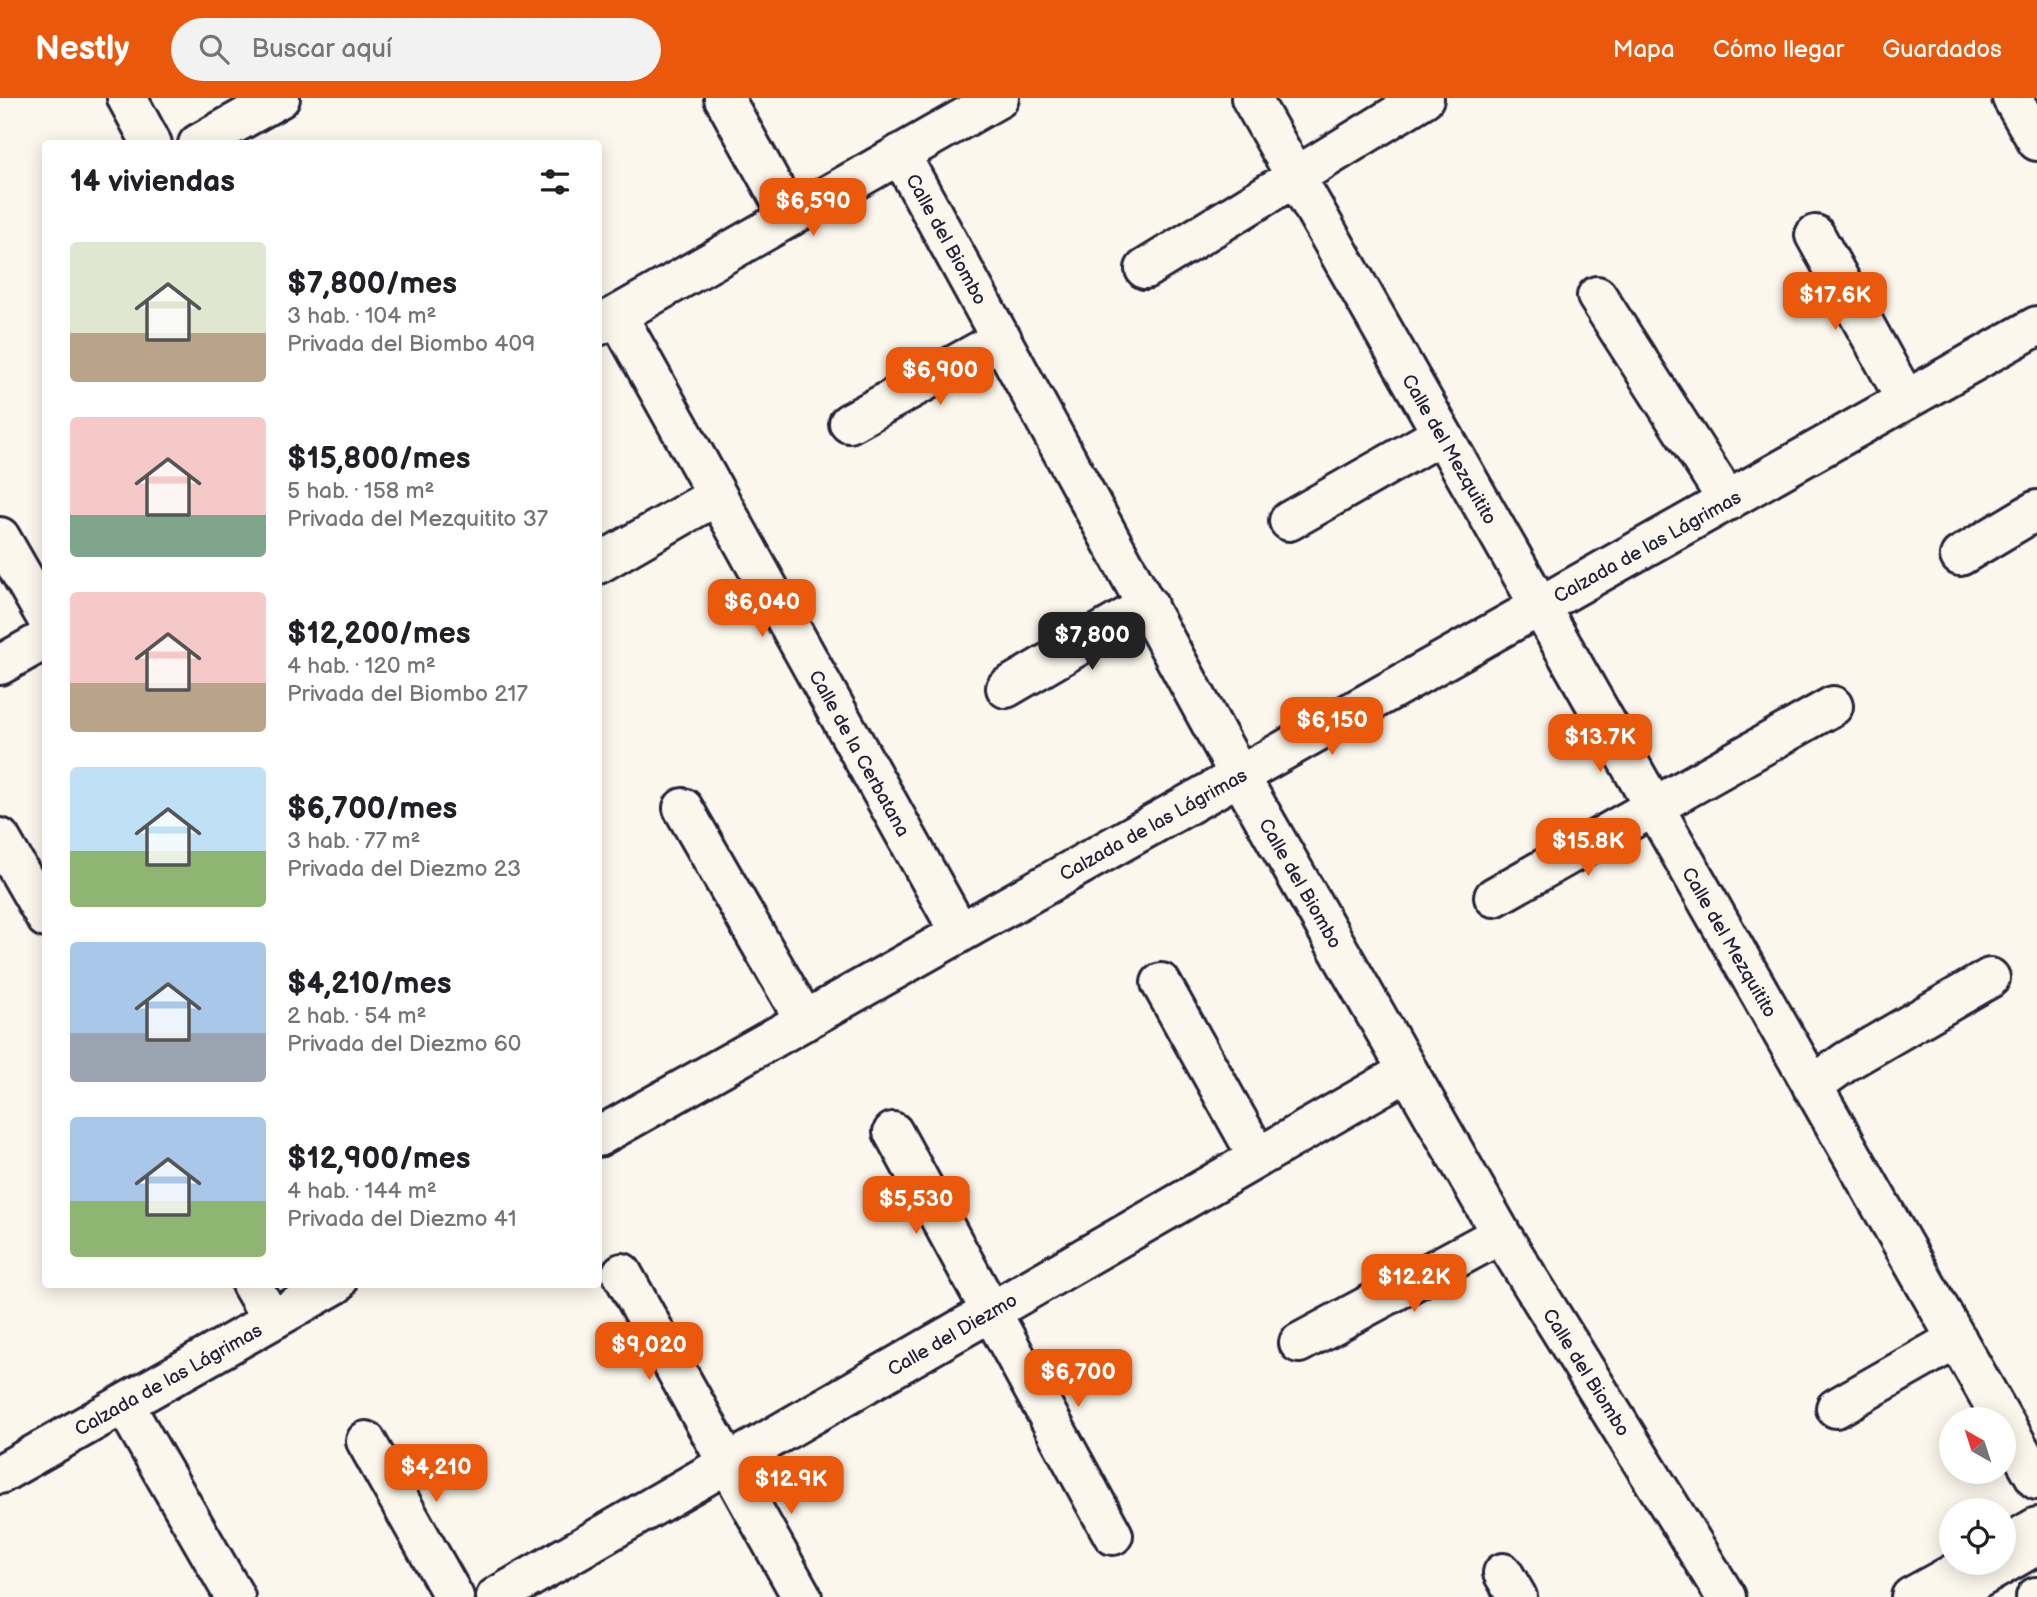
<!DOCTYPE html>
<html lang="es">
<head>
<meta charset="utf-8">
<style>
	:root { --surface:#fff; --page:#f2f2f2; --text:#202124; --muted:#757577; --accent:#ea580c }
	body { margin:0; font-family:"Balsamiq Sans",sans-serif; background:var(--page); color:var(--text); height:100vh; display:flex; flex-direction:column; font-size:26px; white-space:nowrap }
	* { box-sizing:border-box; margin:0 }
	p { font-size:23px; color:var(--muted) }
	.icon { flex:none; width:38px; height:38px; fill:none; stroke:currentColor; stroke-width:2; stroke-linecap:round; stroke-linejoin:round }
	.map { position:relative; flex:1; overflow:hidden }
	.details { position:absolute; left:42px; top:42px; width:560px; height:1148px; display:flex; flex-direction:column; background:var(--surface); border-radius:7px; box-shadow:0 4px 18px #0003 }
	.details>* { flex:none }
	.needle { width:46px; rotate:321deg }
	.buttons { position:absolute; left:1939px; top:1309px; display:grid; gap:14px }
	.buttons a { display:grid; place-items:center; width:77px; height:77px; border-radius:50%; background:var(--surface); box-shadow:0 4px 18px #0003; font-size:35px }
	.price { position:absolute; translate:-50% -60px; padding:0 16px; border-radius:14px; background:var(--accent); color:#fff; font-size:23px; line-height:46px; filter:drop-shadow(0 2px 4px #0008) }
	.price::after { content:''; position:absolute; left:50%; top:42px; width:21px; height:16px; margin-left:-10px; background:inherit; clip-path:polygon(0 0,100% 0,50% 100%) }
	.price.on { background:#222; color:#fff }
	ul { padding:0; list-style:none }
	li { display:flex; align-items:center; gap:21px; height:175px; padding:0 28px }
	li span { display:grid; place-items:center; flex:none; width:196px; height:140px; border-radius:7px; color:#555 }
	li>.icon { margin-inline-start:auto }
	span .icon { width:84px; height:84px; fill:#fffc; stroke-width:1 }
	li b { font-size:30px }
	h2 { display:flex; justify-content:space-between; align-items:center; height:84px; padding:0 28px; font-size:30px }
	header { display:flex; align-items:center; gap:42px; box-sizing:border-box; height:98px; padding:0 35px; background:var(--accent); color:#fff }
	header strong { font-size:33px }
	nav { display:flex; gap:38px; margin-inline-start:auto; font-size:24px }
	.search { width:490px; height:63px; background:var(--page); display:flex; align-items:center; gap:18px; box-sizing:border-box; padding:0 24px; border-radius:38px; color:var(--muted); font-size:26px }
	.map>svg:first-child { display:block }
</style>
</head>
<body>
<header>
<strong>Nestly</strong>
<div class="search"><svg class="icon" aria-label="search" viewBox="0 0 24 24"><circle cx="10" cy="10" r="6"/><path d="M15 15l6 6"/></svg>Buscar aquí</div>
<nav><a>Mapa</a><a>Cómo llegar</a><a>Guardados</a></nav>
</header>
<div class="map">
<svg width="2037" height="1499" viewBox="0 0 2037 1499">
	<rect width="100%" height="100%" fill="#fbf7ec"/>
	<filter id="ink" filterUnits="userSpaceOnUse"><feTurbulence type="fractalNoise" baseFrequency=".0143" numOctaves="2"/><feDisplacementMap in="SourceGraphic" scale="14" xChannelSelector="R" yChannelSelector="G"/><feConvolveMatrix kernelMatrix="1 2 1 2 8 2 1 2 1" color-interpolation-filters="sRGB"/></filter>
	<g filter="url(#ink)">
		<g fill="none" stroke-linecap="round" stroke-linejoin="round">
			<defs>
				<path id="minor" d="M127,0L152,46
					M724,0L790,119
					M1251,0L2002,1321
					M2012,0L2037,43
					M198,46L280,0
					M900,56L1239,677L1501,1136L1726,1499
					M1815,137L1906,302
					M1145,171L1424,0
					M1597,198L1728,403
					M617,217L960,835
					M598,228L999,0
					M849,325L1002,241
					M1289,423L1442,336
					M0,439L46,519
					M1960,458L2037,412
					M598,466L716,398
					M0,567L46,541
					M1006,590L1148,507
					M683,710L805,923
					M0,740L46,820
					M1494,799L1833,608
					M1161,885L1258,1059
					M1812,988L1847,963L1990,880
					M893,1034L1113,1437
					M598,1039L2037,228
					M622,1175L802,1499
					M251,1186L272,1222
					M1299,1245L1501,1136
					M124,1306L235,1499
					M1836,1310L1957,1241
					M2004,1324L2037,1382
					M366,1343L454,1499
					M0,1376L336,1186
					M1503,1475L1517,1499
					M496,1499L1408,973
					M1947,1499L2037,1447"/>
				<path id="major" d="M2004,1448L2037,1429
					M1911,1499L1973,1465
					M2036,1499H2037"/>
			</defs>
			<use href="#minor" stroke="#22223b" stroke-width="44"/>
			<use href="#major" stroke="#22223b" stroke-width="44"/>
			<use href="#minor" stroke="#fbf7ec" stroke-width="38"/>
			<use href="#major" stroke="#fbf7ec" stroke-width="38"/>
		</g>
	</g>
	<g text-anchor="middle" stroke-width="5" stroke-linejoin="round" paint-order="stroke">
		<g font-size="19" fill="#22223b" stroke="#fbf7ec">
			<text transform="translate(947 141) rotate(61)" y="7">Calle del Biombo</text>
			<text transform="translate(1450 351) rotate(60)" y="7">Calle del Mezquitito</text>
			<text transform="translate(1647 448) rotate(-29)" y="7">Calzada de las Lágrimas</text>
			<text transform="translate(860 655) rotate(61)" y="7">Calle de la Cerbatana</text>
			<text transform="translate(1153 726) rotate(-29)" y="7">Calzada de las Lágrimas</text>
			<text transform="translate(1301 785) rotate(60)" y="7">Calle del Biombo</text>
			<text transform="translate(1730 844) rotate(60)" y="7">Calle del Mezquitito</text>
			<text transform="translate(952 1236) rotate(-30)" y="7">Calle del Diezmo</text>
			<text transform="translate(1587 1274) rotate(58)" y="7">Calle del Biombo</text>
			<text transform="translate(168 1281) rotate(-29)" y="7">Calzada de las Lágrimas</text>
		</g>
	</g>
</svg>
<div class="buttons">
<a><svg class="needle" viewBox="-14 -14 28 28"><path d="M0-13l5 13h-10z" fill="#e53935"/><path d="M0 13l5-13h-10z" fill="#757577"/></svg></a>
<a><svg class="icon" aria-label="locate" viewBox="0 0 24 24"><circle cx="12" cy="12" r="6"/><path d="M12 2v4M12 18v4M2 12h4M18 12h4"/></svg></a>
</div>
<b class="price" style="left:813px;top:140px">$6,590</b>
<b class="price" style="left:1835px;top:234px">$17.6K</b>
<b class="price" style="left:940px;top:309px">$6,900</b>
<b class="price" style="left:762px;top:541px">$6,040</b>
<b class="price on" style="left:1092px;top:574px">$7,800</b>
<b class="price" style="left:1332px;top:659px">$6,150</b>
<b class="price" style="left:1600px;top:676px">$13.7K</b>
<b class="price" style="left:1588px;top:780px">$15.8K</b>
<b class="price" style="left:916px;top:1138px">$5,530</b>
<b class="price" style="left:1414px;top:1216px">$12.2K</b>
<b class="price" style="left:649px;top:1284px">$9,020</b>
<b class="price" style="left:1078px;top:1311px">$6,700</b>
<b class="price" style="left:436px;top:1406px">$4,210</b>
<b class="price" style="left:791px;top:1418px">$12.9K</b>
<section class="details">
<h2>14 viviendas<svg class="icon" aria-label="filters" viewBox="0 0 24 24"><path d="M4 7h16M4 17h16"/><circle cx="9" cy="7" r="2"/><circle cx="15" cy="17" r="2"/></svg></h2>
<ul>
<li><span style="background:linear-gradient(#dfe7d0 65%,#b9a48a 0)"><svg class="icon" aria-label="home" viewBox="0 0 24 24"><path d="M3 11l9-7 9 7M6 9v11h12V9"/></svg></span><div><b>$7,800/mes</b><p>3 hab. · 104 m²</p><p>Privada del Biombo 409</p></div></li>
<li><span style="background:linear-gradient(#f6c9c9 70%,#7fa58c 0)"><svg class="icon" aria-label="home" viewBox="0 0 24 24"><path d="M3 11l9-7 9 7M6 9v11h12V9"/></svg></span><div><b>$15,800/mes</b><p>5 hab. · 158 m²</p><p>Privada del Mezquitito 37</p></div></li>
<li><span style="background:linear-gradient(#f6c9c9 65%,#b9a48a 0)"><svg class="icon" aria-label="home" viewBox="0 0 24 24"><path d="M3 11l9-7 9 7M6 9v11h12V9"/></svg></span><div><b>$12,200/mes</b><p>4 hab. · 120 m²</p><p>Privada del Biombo 217</p></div></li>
<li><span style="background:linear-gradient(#bfe0f5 60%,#8fb573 0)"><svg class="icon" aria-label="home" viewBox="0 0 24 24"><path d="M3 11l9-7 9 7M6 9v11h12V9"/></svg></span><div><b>$6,700/mes</b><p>3 hab. · 77 m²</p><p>Privada del Diezmo 23</p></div></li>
<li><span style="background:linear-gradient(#a9c7e8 65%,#9aa5b1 0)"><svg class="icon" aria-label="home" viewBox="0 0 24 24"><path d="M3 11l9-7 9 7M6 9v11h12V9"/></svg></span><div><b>$4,210/mes</b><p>2 hab. · 54 m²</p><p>Privada del Diezmo 60</p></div></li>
<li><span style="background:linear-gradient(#a9c7e8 60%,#8fb573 0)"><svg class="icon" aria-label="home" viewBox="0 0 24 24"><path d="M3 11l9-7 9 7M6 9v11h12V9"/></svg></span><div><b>$12,900/mes</b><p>4 hab. · 144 m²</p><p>Privada del Diezmo 41</p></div></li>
</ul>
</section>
</div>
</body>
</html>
